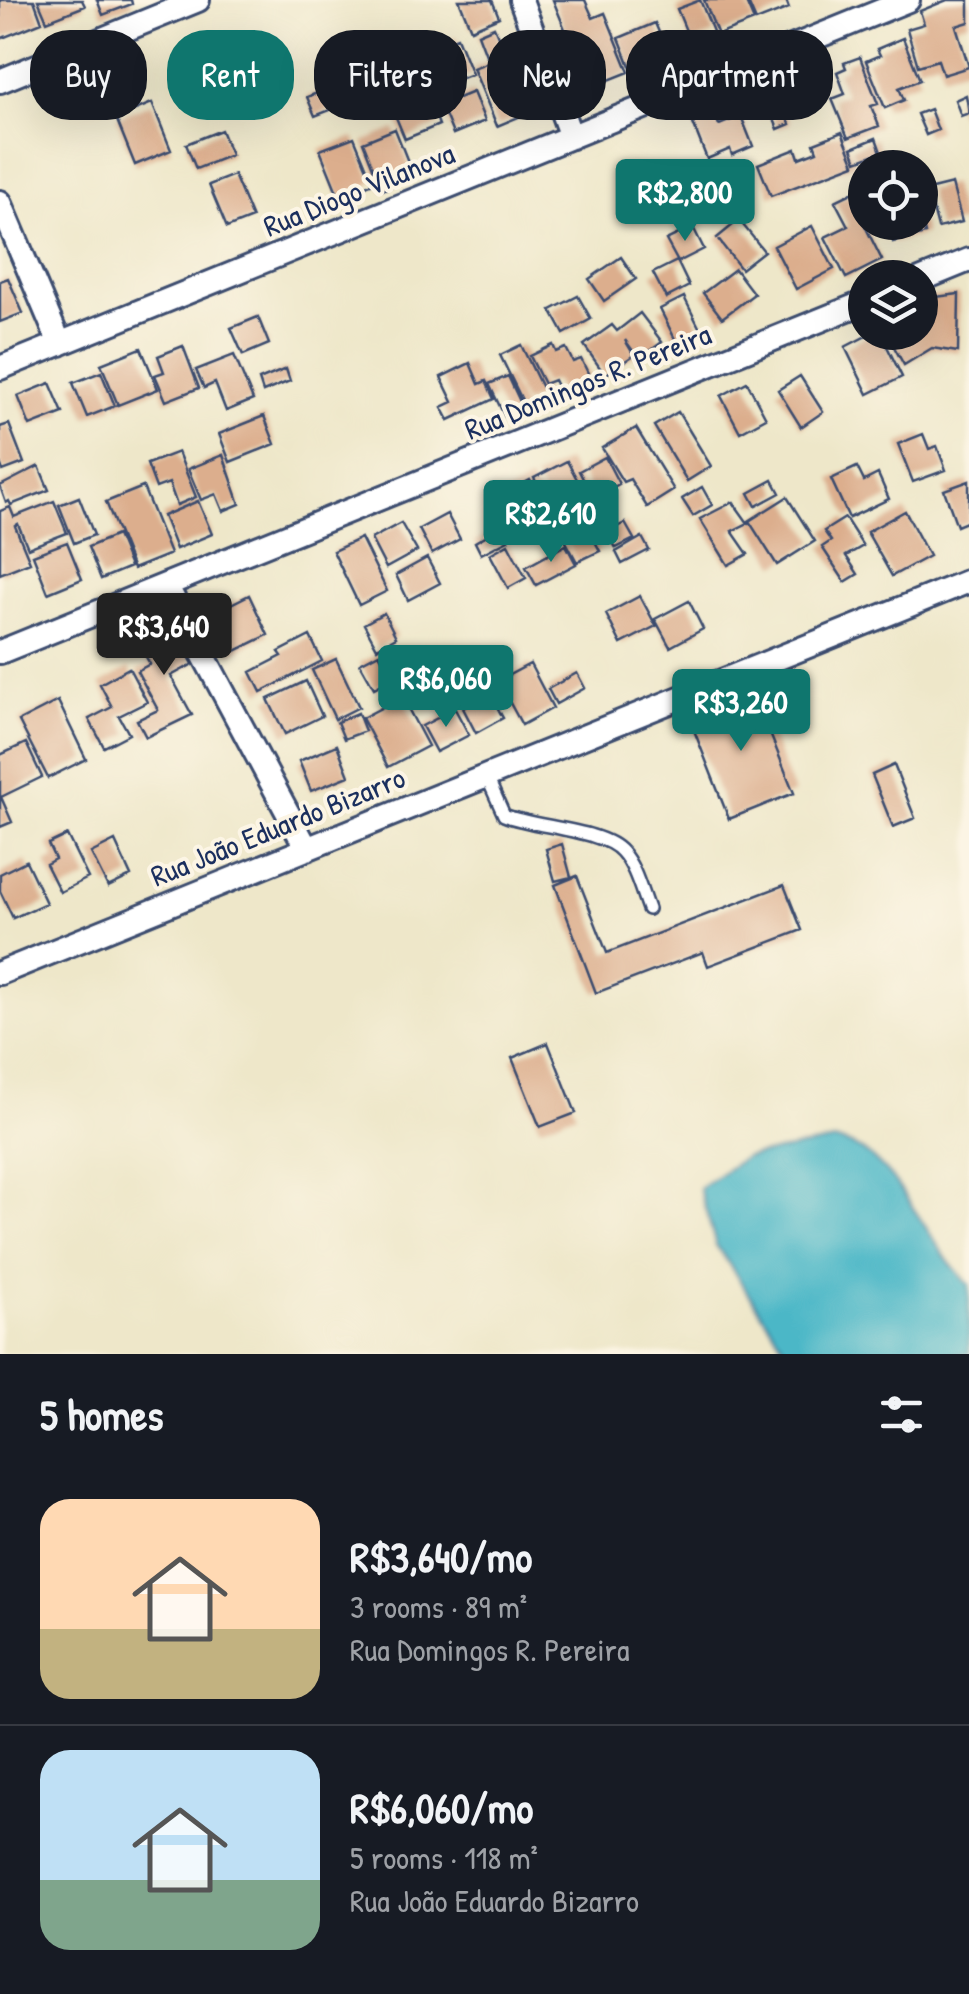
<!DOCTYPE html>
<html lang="en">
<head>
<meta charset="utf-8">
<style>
	:root { --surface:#171b24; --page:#20242c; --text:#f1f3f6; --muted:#9ea1a6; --line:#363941; --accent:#0f766e }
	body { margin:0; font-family:"Patrick Hand",sans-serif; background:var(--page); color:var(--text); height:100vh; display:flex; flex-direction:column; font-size:38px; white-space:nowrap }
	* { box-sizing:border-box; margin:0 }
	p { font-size:32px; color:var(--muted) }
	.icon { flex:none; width:55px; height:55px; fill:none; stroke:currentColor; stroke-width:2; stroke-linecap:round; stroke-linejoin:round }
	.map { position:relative; height:1354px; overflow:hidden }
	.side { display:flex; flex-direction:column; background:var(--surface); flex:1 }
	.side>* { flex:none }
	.hud { position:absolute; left:30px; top:30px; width:910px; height:90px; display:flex; gap:20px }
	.fabs { position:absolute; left:848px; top:150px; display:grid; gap:20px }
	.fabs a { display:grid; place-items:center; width:90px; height:90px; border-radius:50%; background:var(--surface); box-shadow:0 10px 40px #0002; font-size:50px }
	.price { position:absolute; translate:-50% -85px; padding:0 22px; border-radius:10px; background:var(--accent); color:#fff; font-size:32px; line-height:65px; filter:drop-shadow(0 2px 5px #0008) }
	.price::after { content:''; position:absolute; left:50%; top:60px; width:30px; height:22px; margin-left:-15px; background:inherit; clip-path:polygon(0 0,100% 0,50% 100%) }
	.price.current { background:#222; color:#fff }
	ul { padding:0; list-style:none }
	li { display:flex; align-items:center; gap:30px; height:250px; padding:0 40px }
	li+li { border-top:2px solid var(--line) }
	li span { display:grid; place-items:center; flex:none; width:280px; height:200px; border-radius:30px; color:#555 }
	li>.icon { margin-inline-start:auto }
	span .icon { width:120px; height:120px; fill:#fffc; stroke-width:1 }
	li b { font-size:42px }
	h2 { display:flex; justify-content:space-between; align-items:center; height:120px; padding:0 40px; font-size:42px }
	.tag { padding:0 35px; border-radius:40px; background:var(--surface); box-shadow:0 10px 40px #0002; font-size:35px; line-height:90px }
	.tag.current { background:var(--accent); color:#fff }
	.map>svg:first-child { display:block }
</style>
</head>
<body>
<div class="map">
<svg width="969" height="1354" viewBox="0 0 969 1354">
	<rect width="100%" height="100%" fill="#fcf5e5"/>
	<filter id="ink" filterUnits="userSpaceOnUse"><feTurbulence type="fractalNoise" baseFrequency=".01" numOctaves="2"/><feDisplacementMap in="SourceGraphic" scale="20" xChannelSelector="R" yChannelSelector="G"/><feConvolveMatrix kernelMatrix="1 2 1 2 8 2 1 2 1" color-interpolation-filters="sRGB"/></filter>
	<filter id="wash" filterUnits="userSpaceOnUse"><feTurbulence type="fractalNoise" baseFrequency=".0048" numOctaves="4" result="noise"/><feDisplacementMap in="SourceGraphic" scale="40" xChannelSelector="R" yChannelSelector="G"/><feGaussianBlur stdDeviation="2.25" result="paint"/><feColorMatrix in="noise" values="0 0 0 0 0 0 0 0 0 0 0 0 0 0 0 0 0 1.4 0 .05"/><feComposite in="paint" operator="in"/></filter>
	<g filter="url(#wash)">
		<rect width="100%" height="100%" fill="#eee7c9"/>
		<path fill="#4bb7c7" stroke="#337392" stroke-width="2.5" d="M835,1141C894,1146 926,1246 969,1284V1354H789L716,1245L699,1188L745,1157Z"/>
		<g id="blocks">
			<path fill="#dcae8d" d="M0,0H34L42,22L0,39Z
				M38,0H82L85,6L47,21Z
				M97,0H131L132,4L103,15Z
				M459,0H492L499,17L471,29Z
				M553,0H585L593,18L605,13L629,72L589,88Z
				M700,0L714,34L691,43L677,9Z
				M704,0H745L754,21L718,35Z
				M747,0H786L789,8L756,21Z
				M947,0H969V22L956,26L969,67L943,75L938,60L918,66L907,29L924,24L920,11Z
				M655,23L668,53L631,68L619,38Z
				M494,27L503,48L486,55L478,34Z
				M457,37L472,74L441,86L426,49Z
				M903,38L920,80L899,88L904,100L885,108L866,61L880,55L877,49Z
				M509,54L533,111L497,126L473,68Z
				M860,57L878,104L871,106L879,126L848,138L832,99L845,94L837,72L846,68L844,63Z
				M395,60L406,87L391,94L380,66Z
				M340,84L348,103L315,116L307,97Z
				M473,92L485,121L453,134L441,105Z
				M966,95L969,113L961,116L955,100Z
				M428,96L439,125L405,139L393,110Z
				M152,103L171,150L135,165L116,118Z
				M712,107L719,125L741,116L753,146L732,155L730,149L707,159L690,116Z
				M784,107L790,124L778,129L771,112Z
				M930,109L938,130L926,135L917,114Z
				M395,129L414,177L382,190L363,142Z
				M221,130L231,155L196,169L186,144Z
				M842,132L855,164L771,196L758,164L796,149L799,158L817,151L814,143Z
				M354,137L373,183L339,197L320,150Z
				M876,138L881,152L857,161L852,148Z
				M739,171L750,198L726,208L715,181Z
				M234,175L252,218L227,228L209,185Z
				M952,184L962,222L938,228L928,190Z
				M860,189L865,198V216L861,218L882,260L846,278L825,237L848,226L835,201Z
				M739,220L764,251L741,269L717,238Z
				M888,222H922L925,234L893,242Z
				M812,226L834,269L796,289L774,246Z
				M693,227L704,249L678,262L666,240Z
				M621,257L636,279L604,301L589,279Z
				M677,261L689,286L666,298L653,273Z
				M735,269L754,294L722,318L703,293Z
				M8,278L23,313L0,322V281Z
				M959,294L958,352L932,348L904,365L886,332H920V299Z
				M578,296L591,319L564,334L551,310Z
				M684,297L702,333L678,345L660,309Z
				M640,313L662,342L639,359L625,340L634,355L605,375L584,345L612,325L617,331Z
				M258,317L269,344L243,355L231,328Z
				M874,332H880L902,377L868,394L845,347Z
				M521,345L545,394L524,404L500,355Z
				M553,345L556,352L566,348L573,362L581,359L590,377L560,392L554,380L544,384L530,356Z
				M183,346L199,388L166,401L155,375L164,372L158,356Z
				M141,348L158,389L118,405L101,364Z
				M234,355L253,400L226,411L215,383L204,388L196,370Z
				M470,363L479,384L486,381L494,399L449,420L442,407L453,402L441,377Z
				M286,369L290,381L263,392L259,380Z
				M101,372L115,406L87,417L73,383Z
				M508,376L524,410L506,419L489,384Z
				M800,376L823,412L801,427L778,390Z
				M747,382L766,418L740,432L721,396Z
				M50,383L63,413L30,426L18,396Z
				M678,412L711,466L687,481L654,426Z
				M264,416L275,444L230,462L219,434Z
				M9,424L24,463L3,471L0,463V427Z
				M636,428L674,490L647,507L630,479L623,482L602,448Z
				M923,434L929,449L937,446L946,470L913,482L898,444Z
				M178,452L196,497L177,505L169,483L156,488L147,464Z
				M223,455L240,504L223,511L216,494L201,500L188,469Z
				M605,457L619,484L593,498L579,471Z
				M567,461L584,492L551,509L534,478Z
				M39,466L49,490L11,505L9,501L6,503L0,486Z
				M857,467L864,481L878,474L889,499L849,518L831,479Z
				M530,480L549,515L511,536L492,501Z
				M773,480L780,493L756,506L749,493Z
				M969,481V521L957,526L944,490Z
				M143,487L170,554L133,569L106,502Z
				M702,487L712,505L693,516L682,499Z
				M79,497L94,535L74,543L59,505Z
				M787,497L815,541L777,565L749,521Z
				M54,501L67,533L28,548L18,524L15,526L30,562L0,574V511L10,507L14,517Z
				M198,501L212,534L176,549L163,516Z
				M733,502L748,523L732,531L748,554L728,565L700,519Z
				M578,509L600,551L577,562L555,521Z
				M905,511L929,556L892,576L867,532Z
				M447,514L460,539L432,554L419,529Z
				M845,518L863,546L846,556L858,574L845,582L822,547L831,541L824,531Z
				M401,523L417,551L386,568L371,539Z
				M625,523L634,539L616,548L607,532Z
				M501,527L508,540L481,554L475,542Z
				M117,535L130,567L101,579L88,547Z
				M642,537L649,550L622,564L616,552Z
				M361,538L387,591L359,605L333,551Z
				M67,542L82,579L48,593L33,555Z
				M508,544L526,578L508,588L490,554Z
				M566,545L576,564L536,585L526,567Z
				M427,558L440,583L408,600L396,575Z
				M249,595L268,635L231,653L213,613Z
				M640,596L656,626L621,644L606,614Z
				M689,601L703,629L670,647L655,619Z
				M384,613L396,637L377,648L364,624Z
				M168,618L193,664L171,676L192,715L146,737L137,720L158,710L137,671L150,664L146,657L156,652L144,631Z
				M310,636L322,661L261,692L251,672L282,656L279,652Z
				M379,653L393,678L374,688L360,663Z
				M336,659L359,707L335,719L312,670Z
				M530,664L553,708L522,725L498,681Z
				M129,668L147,702L119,716L129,734L104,747L89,719L112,707L100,684Z
				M577,673L585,688L556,704L548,689Z
				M306,681L322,716L285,734L268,699Z
				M752,689L794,793L729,819L688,715Z
				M490,694L503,718L476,733L463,708Z
				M402,697L428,746L388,767L362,718Z
				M58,701L86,759L48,778L19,721Z
				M455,709L469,735L436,752L422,726Z
				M358,713L365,731L344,739L337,722Z
				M26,743L42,777L1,797L12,822L0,827V755Z
				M337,745L349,776L311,791L299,761Z
				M894,765L915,818L893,827L872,775Z
				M67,835L88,878L60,892L46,864L55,859L48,844Z
				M115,841L131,876L108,887L91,853Z
				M562,844L571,877L555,881L546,849Z
				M26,861L46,903L13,918L0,891V874Z
				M577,876L607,953L784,885L802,930L708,966L703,952L596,993L555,885Z
				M548,1043L576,1113L540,1127L512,1058Z"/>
		</g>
	</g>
	<g filter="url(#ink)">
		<use href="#blocks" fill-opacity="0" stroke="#3b4b6e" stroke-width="2.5"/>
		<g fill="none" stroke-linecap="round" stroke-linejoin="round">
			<defs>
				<path id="service" d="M486,775L504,815C535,828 603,829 622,852C635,866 641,891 648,909"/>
				<path id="minor" d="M521,0L571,137
					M0,81L198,0
					M0,202L60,344
					M920,280L969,260
					M0,368L908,0
					M166,585L307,849
					M0,652L865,302
					M0,973L969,581"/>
			</defs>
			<use href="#service" stroke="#3b4b6e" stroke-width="16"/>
			<use href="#minor" stroke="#3b4b6e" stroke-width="28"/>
			<use href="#service" stroke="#fff" stroke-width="11"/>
			<use href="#minor" stroke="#fff" stroke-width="22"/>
		</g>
	</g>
	<g text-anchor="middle" stroke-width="8" stroke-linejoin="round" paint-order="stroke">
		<g font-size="30" fill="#1b2f5e" stroke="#fcf5e5">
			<text transform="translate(359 190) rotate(-22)" y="10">Rua Diogo Vilanova</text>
			<text transform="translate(588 382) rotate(-22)" y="10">Rua Domingos R. Pereira</text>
			<text transform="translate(278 827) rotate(-22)" y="10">Rua João Eduardo Bizarro</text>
		</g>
	</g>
</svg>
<div class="fabs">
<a><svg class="icon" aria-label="locate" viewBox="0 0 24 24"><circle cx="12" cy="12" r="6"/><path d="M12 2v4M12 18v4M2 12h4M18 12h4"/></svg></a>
<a><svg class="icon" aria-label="layers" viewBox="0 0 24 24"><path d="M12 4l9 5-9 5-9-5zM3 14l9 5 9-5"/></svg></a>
</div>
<b class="price" style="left:685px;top:244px">R$2,800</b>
<b class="price" style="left:551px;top:565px">R$2,610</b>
<b class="price current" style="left:164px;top:678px">R$3,640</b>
<b class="price" style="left:446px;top:730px">R$6,060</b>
<b class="price" style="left:741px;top:754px">R$3,260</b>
<div class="hud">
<a class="tag">Buy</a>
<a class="tag current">Rent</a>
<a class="tag">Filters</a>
<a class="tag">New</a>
<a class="tag">Apartment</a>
</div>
</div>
<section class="side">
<h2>5 homes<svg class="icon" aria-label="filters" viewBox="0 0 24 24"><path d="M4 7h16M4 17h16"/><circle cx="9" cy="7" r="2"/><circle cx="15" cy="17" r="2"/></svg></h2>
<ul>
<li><span style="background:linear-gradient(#ffd9b3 65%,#c2b280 0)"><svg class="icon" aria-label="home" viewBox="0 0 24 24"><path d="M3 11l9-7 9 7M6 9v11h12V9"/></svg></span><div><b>R$3,640/mo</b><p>3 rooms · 89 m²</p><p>Rua Domingos R. Pereira</p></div></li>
<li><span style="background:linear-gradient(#bfe0f5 65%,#7fa58c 0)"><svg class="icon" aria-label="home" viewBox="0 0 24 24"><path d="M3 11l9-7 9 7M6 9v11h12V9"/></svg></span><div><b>R$6,060/mo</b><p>5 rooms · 118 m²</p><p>Rua João Eduardo Bizarro</p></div></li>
</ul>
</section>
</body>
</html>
